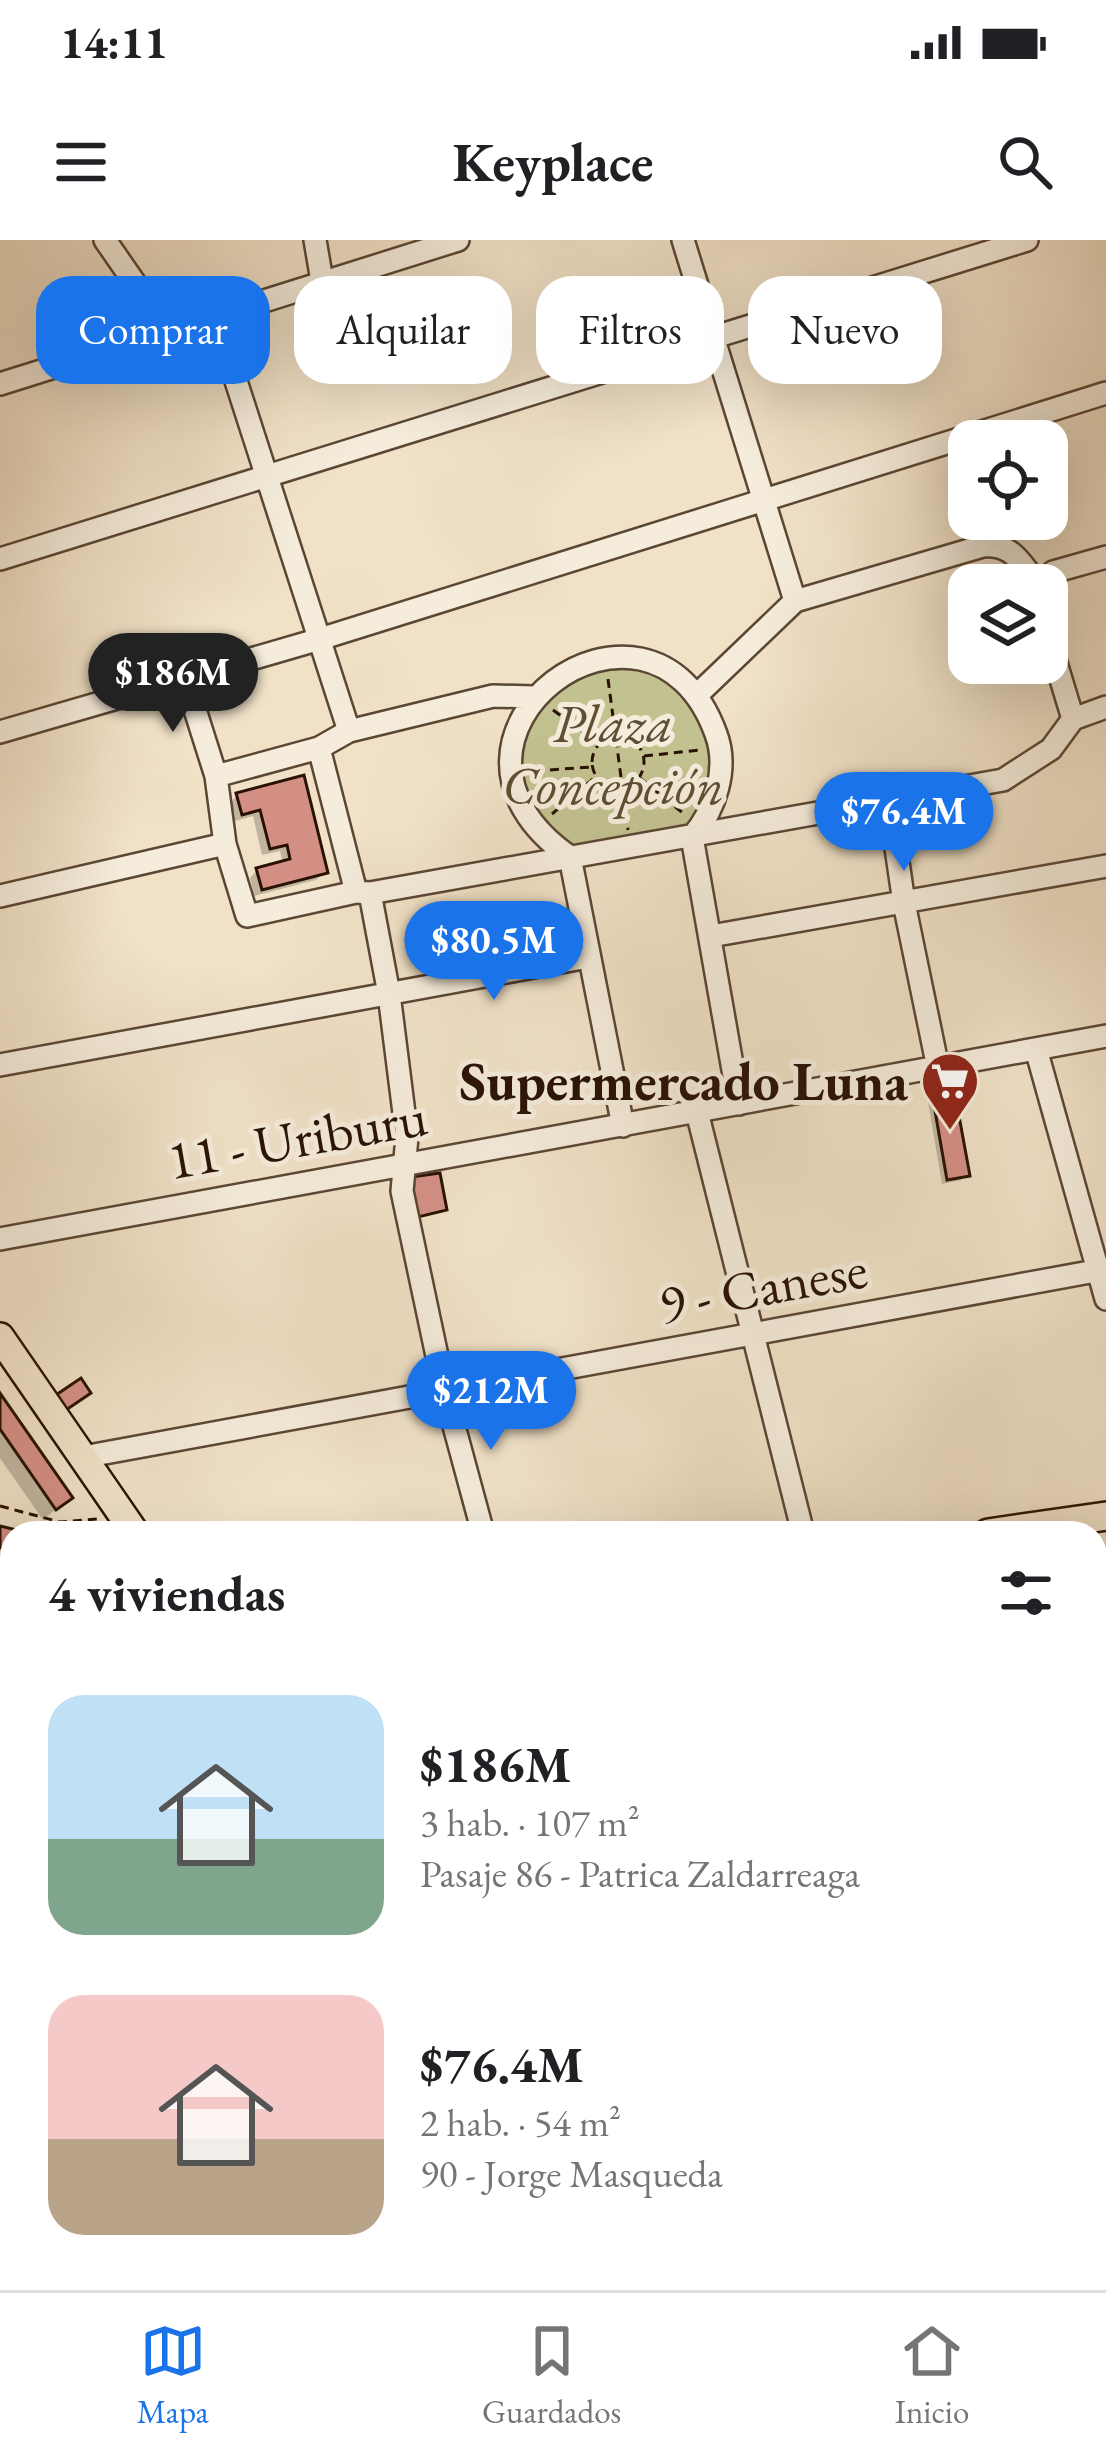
<!DOCTYPE html>
<html lang="es">
<head>
<meta charset="utf-8">
<style>
	:root { --surface:#fff; --page:#f2f2f2; --text:#202124; --muted:#757577; --line:#e0e0e0; --accent:#1a73e8 }
	body { margin:0; font-family:"EB Garamond",serif; background:var(--page); color:var(--text); height:100vh; display:flex; flex-direction:column; font-size:45px; white-space:nowrap }
	* { box-sizing:border-box; margin:0 }
	p { font-size:39px; color:var(--muted) }
	.icon { flex:none; width:66px; height:66px; fill:none; stroke:currentColor; stroke-width:2; stroke-linecap:round; stroke-linejoin:round }
	.map { position:relative; flex:1; overflow:hidden }
	.panel { position:absolute; left:0px; top:1281px; width:1107px; height:771px; display:flex; flex-direction:column; background:var(--surface); border-radius:36px 36px 0 0; box-shadow:0 12px 48px #0002 }
	.panel>* { flex:none }
	.banner { position:absolute; left:36px; top:36px; width:1035px; height:108px; display:flex; gap:24px }
	.controls { position:absolute; left:948px; top:180px; display:grid; gap:24px }
	.controls a { display:grid; place-items:center; width:120px; height:120px; border-radius:24px; background:var(--surface); box-shadow:0 12px 48px #0002; font-size:60px }
	.price { position:absolute; translate:-50% -102px; padding:0 27px; border-radius:42px; background:var(--accent); color:#fff; font-size:39px; line-height:78px; filter:drop-shadow(0 3px 6px #0008) }
	.price::after { content:''; position:absolute; left:50%; top:72px; width:36px; height:27px; margin-left:-18px; background:inherit; clip-path:polygon(0 0,100% 0,50% 100%) }
	.price.selected { background:#222; color:#fff }
	ul { padding:0; list-style:none }
	li { display:flex; align-items:center; gap:36px; height:300px; padding:0 48px }
	li span { display:grid; place-items:center; flex:none; width:336px; height:240px; border-radius:36px; color:#555 }
	li>.icon { margin-inline-start:auto }
	span .icon { width:144px; height:144px; fill:#fffc; stroke-width:1 }
	li b { font-size:51px }
	h2 { display:flex; justify-content:space-between; align-items:center; height:144px; padding:0 48px; font-size:51px }
	.pill { padding:0 42px; border-radius:36px; background:var(--surface); box-shadow:0 12px 48px #0002; font-size:42px; line-height:108px }
	.pill.selected { background:var(--accent); color:#fff }
	.status { display:flex; justify-content:space-between; align-items:center; height:84px; padding:0 60px; background:var(--surface); direction:ltr }
	.status svg { height:33px; fill:currentColor }
	header { display:flex; justify-content:space-between; align-items:center; height:156px; padding:0 48px; background:var(--surface); font-size:54px; font-weight:700 }
	.dock { display:flex; justify-content:space-around; align-items:center; height:168px; border-top:3px solid var(--line); background:var(--surface); font-size:33px; color:var(--muted) }
	.dock a { display:grid; justify-items:center; gap:6px }
	.dock .selected { color:var(--accent) }
	.map>svg:first-child { display:block }
</style>
</head>
<body>
<div class="status"><b>14:11</b><svg viewBox="0 0 49 12"><path d="M0 12V9h3v3zM5 12V6h3v6zM10 12V3h3v9zM15 12V0h3v12zM26 1h20v11H26zM47 4h2v5h-2z"/></svg></div>
<header><svg class="icon" aria-label="menu" viewBox="0 0 24 24"><path d="M4 6h16M4 12h16M4 18h16"/></svg>Keyplace<svg class="icon" aria-label="search" viewBox="0 0 24 24"><circle cx="10" cy="10" r="6"/><path d="M15 15l6 6"/></svg></header>
<div class="map">
<svg width="1106" height="2050" viewBox="0 0 1106 2050">
	<rect width="100%" height="100%" fill="#f0e1c7"/>
	<filter id="stains"><feTurbulence type="fractalNoise" baseFrequency=".00167" numOctaves="4"/><feColorMatrix values="0 0 0 0 .2 0 0 0 0 .09 0 0 0 0 .02 0 0 0 .5 -.17"/></filter>
	<radialGradient id="worn" r=".72"><stop offset=".6" stop-color="#630" stop-opacity="0"/><stop offset="1" stop-color="#630" stop-opacity=".3"/></radialGradient>
	<path fill="#c2c190" stroke="#766a4a" stroke-width="3" d="M658,425L719,502L700,587L570,617L525,574L519,484L560,434Z"/>
	<path fill="#0003" d="M301,539L324,632L316,640L254,656L250,638L257,630L283,624L280,611L262,615L253,576L235,581L230,563L238,555Z
		M932,850L966,935L961,940L942,944L927,856Z
		M0,1158L69,1258L43,1280L0,1218Z
		M0,1289L16,1293H12V1324L0,1322Z"/>
	<path fill="#d48f85" stroke="#291203" stroke-width="3" d="M304,535L328,633L262,650L256,628L290,619L287,605L270,609L260,570L242,575L236,553Z
		M953,843L970,936L947,940L931,848Z
		M440,933L447,970L414,978L411,937Z
		M81,1138L91,1153L66,1170L56,1155Z
		M0,1153L73,1258L56,1270L0,1189Z
		M0,1286L29,1293H12V1310L0,1308Z
		M0,1408H11L5,1662H0Z
		M0,1696H12V2040H83V2050H0Z"/>
	<g fill="none" stroke-linecap="round" stroke-linejoin="round">
		<defs>
			<path id="minor" d="M105,0L168,91
				M315,0L322,41
				M683,0L795,361
				M215,76L349,491
				M0,144L458,0
				M0,319L1027,0
				M1039,345L1053,332L1106,317
				M1047,393L1073,479
				M185,438L216,536L225,604L247,676L356,652L370,653L1003,540L1051,509L1073,479
				M697,455L795,361L983,306C1015,304 1019,323 1039,345
				M1073,479L1106,467
				M0,492L320,399L1106,153
				M319,508L356,652
				M216,536L319,508L349,491L493,456L534,457
				M889,560L904,663L938,828
				M370,653L389,754L407,897L402,951L444,1149L483,1293
				M0,656L225,604
				M711,696L1106,626
				M1036,809L1106,1059
				M0,825L588,717
				M697,872L803,1293
				M623,886L570,617C397,497 650,311 716,494C729,529 715,570 692,597L739,864
				M0,999L1106,796
				M83,1217L1106,1029
				M1095,1658H1106
				M0,1679H12
				M1095,1998L1106,1997
				M201,2040V2050
				M661,2040V2050
				M835,2040L836,2050"/>
			<path id="major" d="M0,1097L135,1293
				M988,1293L1106,1276
				M0,1359L12,1362"/>
		</defs>
		<use href="#minor" stroke="#5b4634" stroke-width="26"/>
		<use href="#major" stroke="#291203" stroke-width="32"/>
		<path stroke="#291203" stroke-width="3" stroke-dasharray="9 6" stroke-linecap="butt" d="M608,439L628,590
			M553,470L598,503
			M592 522a26 26 0 1 1 52 0a26 26 0 1 1-52 0Z
			M644,516L700,510
			M535,531L591,527
			M640,538L684,574
			M552,574L595,537
			M0,1266L60,1282L98,1279"/>
		<use href="#minor" stroke="#f5ecdb" stroke-width="21"/>
		<use href="#major" stroke="#f0e1c7" stroke-width="27"/>
	</g>
	<defs>
		<symbol id="supermarket-pin" viewBox="-11 -11 22 30"><path d="M0 17L-7.5 6A9.5 9.5 0 1 1 7.5 6Z" fill="#8f2418" stroke="#f5ecdb"/><path d="M-6-5.5h2.5l.6 2H6L4.5 2H-2.5L-4.4-4H-6ZM-1.5 3.2a1.3 1.3 0 1 0 .1 0ZM3 3.2a1.3 1.3 0 1 0 .1 0Z" fill="#fff"/></symbol>
	</defs>
	<g fill-rule="evenodd">
		<use href="#supermarket-pin" x="917" y="808" width="66" height="90"/>
	</g>
	<g text-anchor="middle" stroke-width="10" stroke-linejoin="round" paint-order="stroke">
		<g font-size="54" font-style="italic" fill="#5f4f34" stroke="#f5ecdb">
			<text x="613" y="502">Plaza<tspan x="613" dy="62">Concepción</tspan></text>
		</g>
		<g font-size="54" font-weight="bold" fill="#291203" stroke="#f5ecdb" text-anchor="end">
			<text x="908" y="860">Supermercado Luna</text>
		</g>
		<g font-size="54" fill="#291203" stroke="#f5ecdb">
			<text transform="translate(297 898) rotate(-10)" y="19">11 - Uriburu</text>
			<text transform="translate(763 1046) rotate(-10)" y="19">9 - Canese</text>
		</g>
	</g>
	<rect width="100%" height="100%" filter="url(#stains)"/>
	<rect width="100%" height="100%" fill="url(#worn)"/>
</svg>
<div class="controls">
<a><svg class="icon" aria-label="locate" viewBox="0 0 24 24"><circle cx="12" cy="12" r="6"/><path d="M12 2v4M12 18v4M2 12h4M18 12h4"/></svg></a>
<a><svg class="icon" aria-label="layers" viewBox="0 0 24 24"><path d="M12 4l9 5-9 5-9-5zM3 14l9 5 9-5"/></svg></a>
</div>
<b class="price selected" style="left:173px;top:495px">$186M</b>
<b class="price" style="left:904px;top:634px">$76.4M</b>
<b class="price" style="left:494px;top:763px">$80.5M</b>
<b class="price" style="left:491px;top:1213px">$212M</b>
<div class="banner">
<a class="pill selected">Comprar</a>
<a class="pill">Alquilar</a>
<a class="pill">Filtros</a>
<a class="pill">Nuevo</a>
</div>
<section class="panel">
<h2>4 viviendas<svg class="icon" aria-label="filters" viewBox="0 0 24 24"><path d="M4 7h16M4 17h16"/><circle cx="9" cy="7" r="2"/><circle cx="15" cy="17" r="2"/></svg></h2>
<ul>
<li><span style="background:linear-gradient(#bfe0f5 60%,#7fa58c 0)"><svg class="icon" aria-label="home" viewBox="0 0 24 24"><path d="M3 11l9-7 9 7M6 9v11h12V9"/></svg></span><div><b>$186M</b><p>3 hab. · 107 m²</p><p>Pasaje 86 - Patrica Zaldarreaga</p></div></li>
<li><span style="background:linear-gradient(#f6c9c9 60%,#b9a48a 0)"><svg class="icon" aria-label="home" viewBox="0 0 24 24"><path d="M3 11l9-7 9 7M6 9v11h12V9"/></svg></span><div><b>$76.4M</b><p>2 hab. · 54 m²</p><p>90 - Jorge Masqueda</p></div></li>
</ul>
</section>
</div>
<nav class="dock">
<a class="selected"><svg class="icon" aria-label="map" viewBox="0 0 24 24"><path d="M3 6l6-2 6 2 6-2v14l-6 2-6-2-6 2zM9 4v14M15 6v14"/></svg>Mapa</a>
<a><svg class="icon" aria-label="saved" viewBox="0 0 24 24"><path d="M7 4h10v16l-5-4-5 4z"/></svg>Guardados</a>
<a><svg class="icon" aria-label="home" viewBox="0 0 24 24"><path d="M3 11l9-7 9 7M6 9v11h12V9"/></svg>Inicio</a>
</nav>
</body>
</html>
